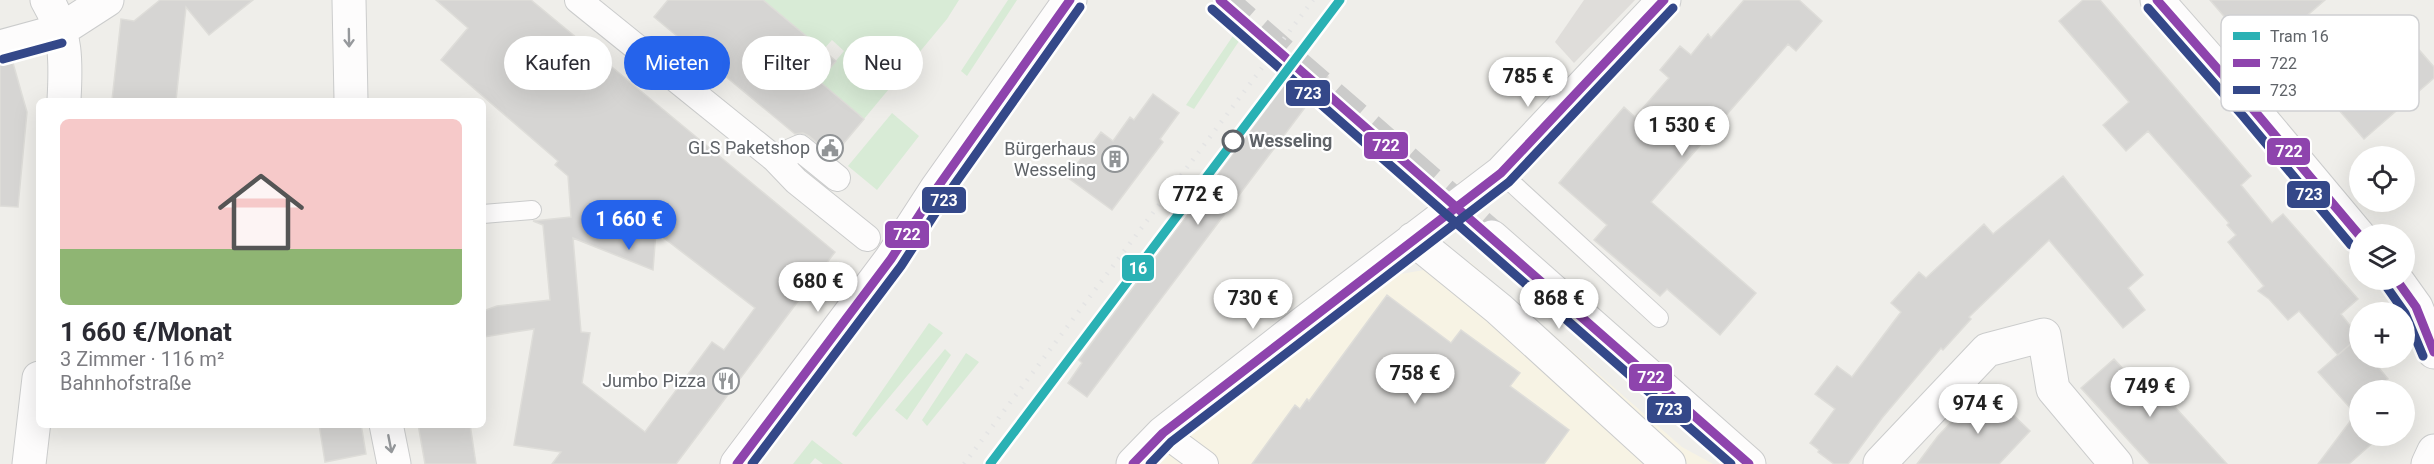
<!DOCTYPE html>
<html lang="de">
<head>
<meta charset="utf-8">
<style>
	:root { --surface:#fff; --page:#f7f7f7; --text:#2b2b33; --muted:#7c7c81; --accent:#2563eb }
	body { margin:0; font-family:Roboto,sans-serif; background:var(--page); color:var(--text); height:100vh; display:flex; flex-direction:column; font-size:22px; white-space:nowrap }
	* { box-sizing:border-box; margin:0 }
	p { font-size:20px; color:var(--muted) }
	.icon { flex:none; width:33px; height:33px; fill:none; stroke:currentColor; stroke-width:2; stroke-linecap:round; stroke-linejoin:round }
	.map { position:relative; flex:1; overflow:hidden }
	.drawer { position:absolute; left:36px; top:98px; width:450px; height:330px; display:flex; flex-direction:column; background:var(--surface); border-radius:9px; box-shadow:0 6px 24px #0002 }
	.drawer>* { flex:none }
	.guide { position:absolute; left:504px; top:36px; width:570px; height:54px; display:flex; gap:12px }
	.fabs { position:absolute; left:2349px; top:146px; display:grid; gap:12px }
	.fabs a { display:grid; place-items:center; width:66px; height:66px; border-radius:50%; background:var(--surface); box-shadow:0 6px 24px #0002; font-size:30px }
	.price { position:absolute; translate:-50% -51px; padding:0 14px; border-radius:21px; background:#fff; color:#222; font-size:20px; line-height:39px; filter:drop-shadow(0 2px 3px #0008) }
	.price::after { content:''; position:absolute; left:50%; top:36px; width:18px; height:14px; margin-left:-9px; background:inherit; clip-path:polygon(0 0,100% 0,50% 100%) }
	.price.active { background:var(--accent); color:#fff }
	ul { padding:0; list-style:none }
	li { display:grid; align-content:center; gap:12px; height:318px; padding:0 24px }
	li span { display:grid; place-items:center; height:186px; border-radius:9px; color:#555 }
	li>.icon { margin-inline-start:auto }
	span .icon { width:108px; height:108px; fill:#fffc; stroke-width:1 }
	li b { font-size:26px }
	.tag { padding:0 21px; border-radius:27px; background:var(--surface); box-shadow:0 6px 24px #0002; font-size:21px; line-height:54px }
	.tag.active { background:var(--accent); color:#fff }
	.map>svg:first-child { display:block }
</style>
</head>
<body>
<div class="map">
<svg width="2434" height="464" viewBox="0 0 2434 464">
	<rect width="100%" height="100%" fill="#efeeea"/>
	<path fill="#f7f3e4" d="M1470,262L1682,447L1713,464H1146L1372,279Z"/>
	<path fill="#dfddda" d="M1584,0H1635L1574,63L1555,42Z"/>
	<path fill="#d8ebd6" d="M716,0H959L947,19L864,119L812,75L828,70L844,51L832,40L823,50Z
		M1008,0H1017L967,76L961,71Z
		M1239,27L1245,32L1194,109L1186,105Z
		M892,113L919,136L877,190L848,166Z
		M929,323L943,333L856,437L852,434Z
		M945,349L951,355L907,420L895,410Z
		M966,353L979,362L927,426L922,420Z
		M812,440L843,464H823L815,458L810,464H793Z"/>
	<path fill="#d6d5d3" stroke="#deddd9" stroke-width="1.5" fill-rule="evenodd" d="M160,0H253L209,35L186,7L176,100H112L121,19L134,21Z
		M436,0H531L835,252L676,464H552L561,452L514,445L534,329L483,337V311L497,306L550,300L543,225L533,221L571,217L568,176L555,165L558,161L441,60L468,28ZM656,232L755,308L724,350L712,342L645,432L582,383L590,333L581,332L573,238L653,270Z
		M668,0H763L836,61L819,81L864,119L833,156L809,136L803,133L795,134L654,17Z
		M1744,0H1799L1822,21L1796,51L1788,44L1651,202L1756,293L1720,335L1667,289L1660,296L1594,240L1607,225L1559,183L1624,107L1635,117L1669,78L1660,70L1680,46L1691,55L1708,34L1711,38Z
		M2083,0H2100L2251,176L2241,185L2272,223L2283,214L2358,299L2341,314L2359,337L2355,340L2360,345V357H2370L2388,379L2375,390H2360V403L2352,410L2318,372L2354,341L2338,355L2299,311L2288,320L2269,299L2258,291L2264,286L2228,242L2236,235L2227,225L2229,223L2148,131L2126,151L2103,125L2129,102L2059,21Z
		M2210,0H2325L2259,57Z
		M2394,21L2434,67V78L2364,139L2319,87Z
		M1303,60L1328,77L1087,397L1068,383L1082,363L1079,360Z
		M13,63L27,112L18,207L0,206V65Z
		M1153,94L1179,113L1160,139L1163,142L1112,210L1067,177L1101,132L1113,141L1130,117L1134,120Z
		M2063,176L2143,275L2128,288L2145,310L2123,328L2049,240L1969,317L1971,319L1943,350L1941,348L1882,418L1848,464H1834L1818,452L1819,450L1810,443L1835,409L1815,394L1837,366L1852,377L1901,312L1891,303L1919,272L1926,278L1984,224L1993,234Z
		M1387,295L1451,343L1461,330L1520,373L1510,386L1569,430L1544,464H1252L1295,405L1300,409L1307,399L1309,401Z
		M2114,359L2141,388L2158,372L2183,399L2175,407L2227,464H2150L2081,388Z
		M1984,387L2030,431L1999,464H1917L1938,436Z
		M2355,415L2360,420V435H2373L2377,439L2349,464H2318Z
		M319,424H361L366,454L325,462Z
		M418,424H470L476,464H425Z"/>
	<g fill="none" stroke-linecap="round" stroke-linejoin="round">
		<path stroke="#cbcbca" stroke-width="33" stroke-dasharray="33 16" stroke-linecap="butt" d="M1220,0L1492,237"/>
		<defs>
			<path id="service" d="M1501,173L1659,318
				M483,214L532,210"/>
			<path id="pedestrian" d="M578,0L775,159L796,181L867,238
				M775,159L800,148L837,178
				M1163,433L1205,464"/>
			<path id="minor" d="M47,0C67,33 66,64 64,100
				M349,0L351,100
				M2157,0L2252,108L2360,237
				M0,47L59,31L107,0
				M1413,239L1499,309L1669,464
				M2396,279L2416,307L2434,352
				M386,424L394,464
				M1880,463L1987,350L2044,335L2053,389L2116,464
				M29,464L39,378
				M1133,464L1163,433L1301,325L1501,173L1664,0
				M2428,464L2434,451"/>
			<path id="tertiary" d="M1492,237L1749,464"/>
			<path id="secondary" d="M737,464L891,259L937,188L1070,0"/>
		</defs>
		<use href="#service" stroke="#cbcccc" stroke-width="20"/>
		<use href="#pedestrian" stroke="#cbcccc" stroke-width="28"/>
		<use href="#minor" stroke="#cbcccc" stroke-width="35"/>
		<use href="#tertiary" stroke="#cbcccc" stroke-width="35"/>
		<use href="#secondary" stroke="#cacacb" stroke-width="35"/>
		<use href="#service" stroke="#fdfcfc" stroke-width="18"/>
		<use href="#pedestrian" stroke="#fdfcfc" stroke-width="26"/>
		<use href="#minor" stroke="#fdfcfc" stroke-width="33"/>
		<use href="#tertiary" stroke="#fdfcfc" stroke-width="33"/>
		<use href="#secondary" stroke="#fdfcfc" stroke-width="33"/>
		<path stroke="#e4e4e4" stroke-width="4.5" stroke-dasharray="1.5 8" stroke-linecap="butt" d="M964,464L1313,0"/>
		<defs>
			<path id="bus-1" d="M1220,0L1749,464
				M2157,0L2252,108L2360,236
				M2396,279L2416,307L2434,352
				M737,464L891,259L937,188L1070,0
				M1133,464L1163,433L1501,173L1664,0"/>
			<path id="bus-2" d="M2148,8L2243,116L2351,245
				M1212,9L1731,464
				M3,59L62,43
				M2386,286L2405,313L2423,356
				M752,464L901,266L947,195L1080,7
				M1150,464L1171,442L1509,182L1673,8"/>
		</defs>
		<use href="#bus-1" stroke="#fff" stroke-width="14"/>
		<use href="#bus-2" stroke="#fff" stroke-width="14"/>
		<use href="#bus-1" stroke="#8e44ad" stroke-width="9"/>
		<use href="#bus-2" stroke="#344889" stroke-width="9"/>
		<defs>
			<path id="tram-1" d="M990,464L1340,0"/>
		</defs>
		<use href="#tram-1" stroke="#fff" stroke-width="14"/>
		<use href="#tram-1" stroke="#2ab1b4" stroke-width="9"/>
	</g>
	<defs><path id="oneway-shaft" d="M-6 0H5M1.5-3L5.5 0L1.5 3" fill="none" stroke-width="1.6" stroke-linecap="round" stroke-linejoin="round" transform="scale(1.5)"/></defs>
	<g stroke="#96999c">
		<use href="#oneway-shaft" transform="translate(349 38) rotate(89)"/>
		<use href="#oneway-shaft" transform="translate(390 444) rotate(79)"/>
	</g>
	<defs>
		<symbol id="civic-ring" viewBox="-11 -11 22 22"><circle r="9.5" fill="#fff" stroke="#919496" stroke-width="1.5"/><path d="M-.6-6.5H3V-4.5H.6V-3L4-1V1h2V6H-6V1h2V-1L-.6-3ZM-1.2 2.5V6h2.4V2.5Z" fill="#919496"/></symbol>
		<symbol id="building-ring" viewBox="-11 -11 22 22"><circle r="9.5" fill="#fff" stroke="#919496" stroke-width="1.5"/><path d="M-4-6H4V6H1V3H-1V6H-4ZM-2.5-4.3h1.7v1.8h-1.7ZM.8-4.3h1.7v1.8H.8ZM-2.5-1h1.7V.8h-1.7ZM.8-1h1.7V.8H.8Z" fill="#919496"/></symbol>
		<symbol id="restaurant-ring" viewBox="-11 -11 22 22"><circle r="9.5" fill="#fff" stroke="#919496" stroke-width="1.5"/><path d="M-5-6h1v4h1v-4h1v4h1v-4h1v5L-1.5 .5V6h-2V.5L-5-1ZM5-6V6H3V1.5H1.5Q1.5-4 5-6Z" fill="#919496"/></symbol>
	</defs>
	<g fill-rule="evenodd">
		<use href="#civic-ring" x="815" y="133" width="30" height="30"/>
		<use href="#building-ring" x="1100" y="144" width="30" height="30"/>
		<use href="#restaurant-ring" x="711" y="366" width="30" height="30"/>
	</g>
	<circle fill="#fff" stroke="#5f6368" stroke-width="3" cx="1233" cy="141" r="10"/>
	<g text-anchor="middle" stroke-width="4.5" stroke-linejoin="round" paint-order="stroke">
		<g font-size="18" font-weight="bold" fill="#5f6368" stroke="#fff" text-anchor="start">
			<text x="1249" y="147">Wesseling</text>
		</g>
		<g font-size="18" fill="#5f6368" stroke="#fff" text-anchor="end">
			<text x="810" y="154">GLS Paketshop</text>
			<text x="1096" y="155">Bürgerhaus<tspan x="1096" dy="21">Wesseling</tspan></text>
			<text x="706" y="387">Jumbo Pizza</text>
		</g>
	</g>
	<rect x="2221" y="15" width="198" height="96" rx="9" fill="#fff" stroke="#cfd0d2" stroke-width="1.5"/>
	<rect x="2233" y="32" width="27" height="8" fill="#2ab1b4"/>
	<rect x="2233" y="59" width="27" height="8" fill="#8e44ad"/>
	<rect x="2233" y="86" width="27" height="8" fill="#344889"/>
	<g font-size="16" fill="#5f6368">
		<text x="2270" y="42">Tram 16</text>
		<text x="2270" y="69">722</text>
		<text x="2270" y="96">723</text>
	</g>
	<g stroke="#fff" stroke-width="2">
		<rect x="1285" y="79" width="46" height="28" rx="6" fill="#344889"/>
		<rect x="1363" y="131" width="46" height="29" rx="6" fill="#8e44ad"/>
		<rect x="2266" y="137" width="45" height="29" rx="6" fill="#8e44ad"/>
		<rect x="2286" y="180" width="45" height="29" rx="6" fill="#344889"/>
		<rect x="921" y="186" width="46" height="28" rx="6" fill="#344889"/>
		<rect x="884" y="220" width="46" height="29" rx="6" fill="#8e44ad"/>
		<rect x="1121" y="254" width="34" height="28" rx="6" fill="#2ab1b4"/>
		<rect x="1628" y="363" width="45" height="29" rx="6" fill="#8e44ad"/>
		<rect x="1646" y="395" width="46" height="29" rx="6" fill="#344889"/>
	</g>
	<g font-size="16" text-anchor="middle" font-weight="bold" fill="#fff">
		<text x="1308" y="99">723</text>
		<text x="1386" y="151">722</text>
		<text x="2289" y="157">722</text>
		<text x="2309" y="200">723</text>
		<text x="944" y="206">723</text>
		<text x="907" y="240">722</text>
		<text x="1138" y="274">16</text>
		<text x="1651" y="383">722</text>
		<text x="1669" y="415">723</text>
	</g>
</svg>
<div class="fabs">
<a><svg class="icon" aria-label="locate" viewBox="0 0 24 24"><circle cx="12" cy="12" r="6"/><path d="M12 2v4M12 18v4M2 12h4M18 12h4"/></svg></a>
<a><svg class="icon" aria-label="layers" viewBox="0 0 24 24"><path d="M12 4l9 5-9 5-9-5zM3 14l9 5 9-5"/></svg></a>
<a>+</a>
<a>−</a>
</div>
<b class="price" style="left:1528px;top:108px">785 €</b>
<b class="price" style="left:1682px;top:157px">1 530 €</b>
<b class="price" style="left:1198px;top:226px">772 €</b>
<b class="price active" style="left:629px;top:251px">1 660 €</b>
<b class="price" style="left:818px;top:313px">680 €</b>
<b class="price" style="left:1253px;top:330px">730 €</b>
<b class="price" style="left:1559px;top:330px">868 €</b>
<b class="price" style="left:1415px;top:405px">758 €</b>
<b class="price" style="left:2150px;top:418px">749 €</b>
<b class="price" style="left:1978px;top:435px">974 €</b>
<div class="guide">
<a class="tag">Kaufen</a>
<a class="tag active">Mieten</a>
<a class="tag">Filter</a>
<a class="tag">Neu</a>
</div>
<section class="drawer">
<ul>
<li><span style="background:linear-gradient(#f6c9c9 70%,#8fb573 0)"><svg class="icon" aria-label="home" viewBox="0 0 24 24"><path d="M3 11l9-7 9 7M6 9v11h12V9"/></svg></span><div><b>1 660 €/Monat</b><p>3 Zimmer · 116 m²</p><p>Bahnhofstraße</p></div></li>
</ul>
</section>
</div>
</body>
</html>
